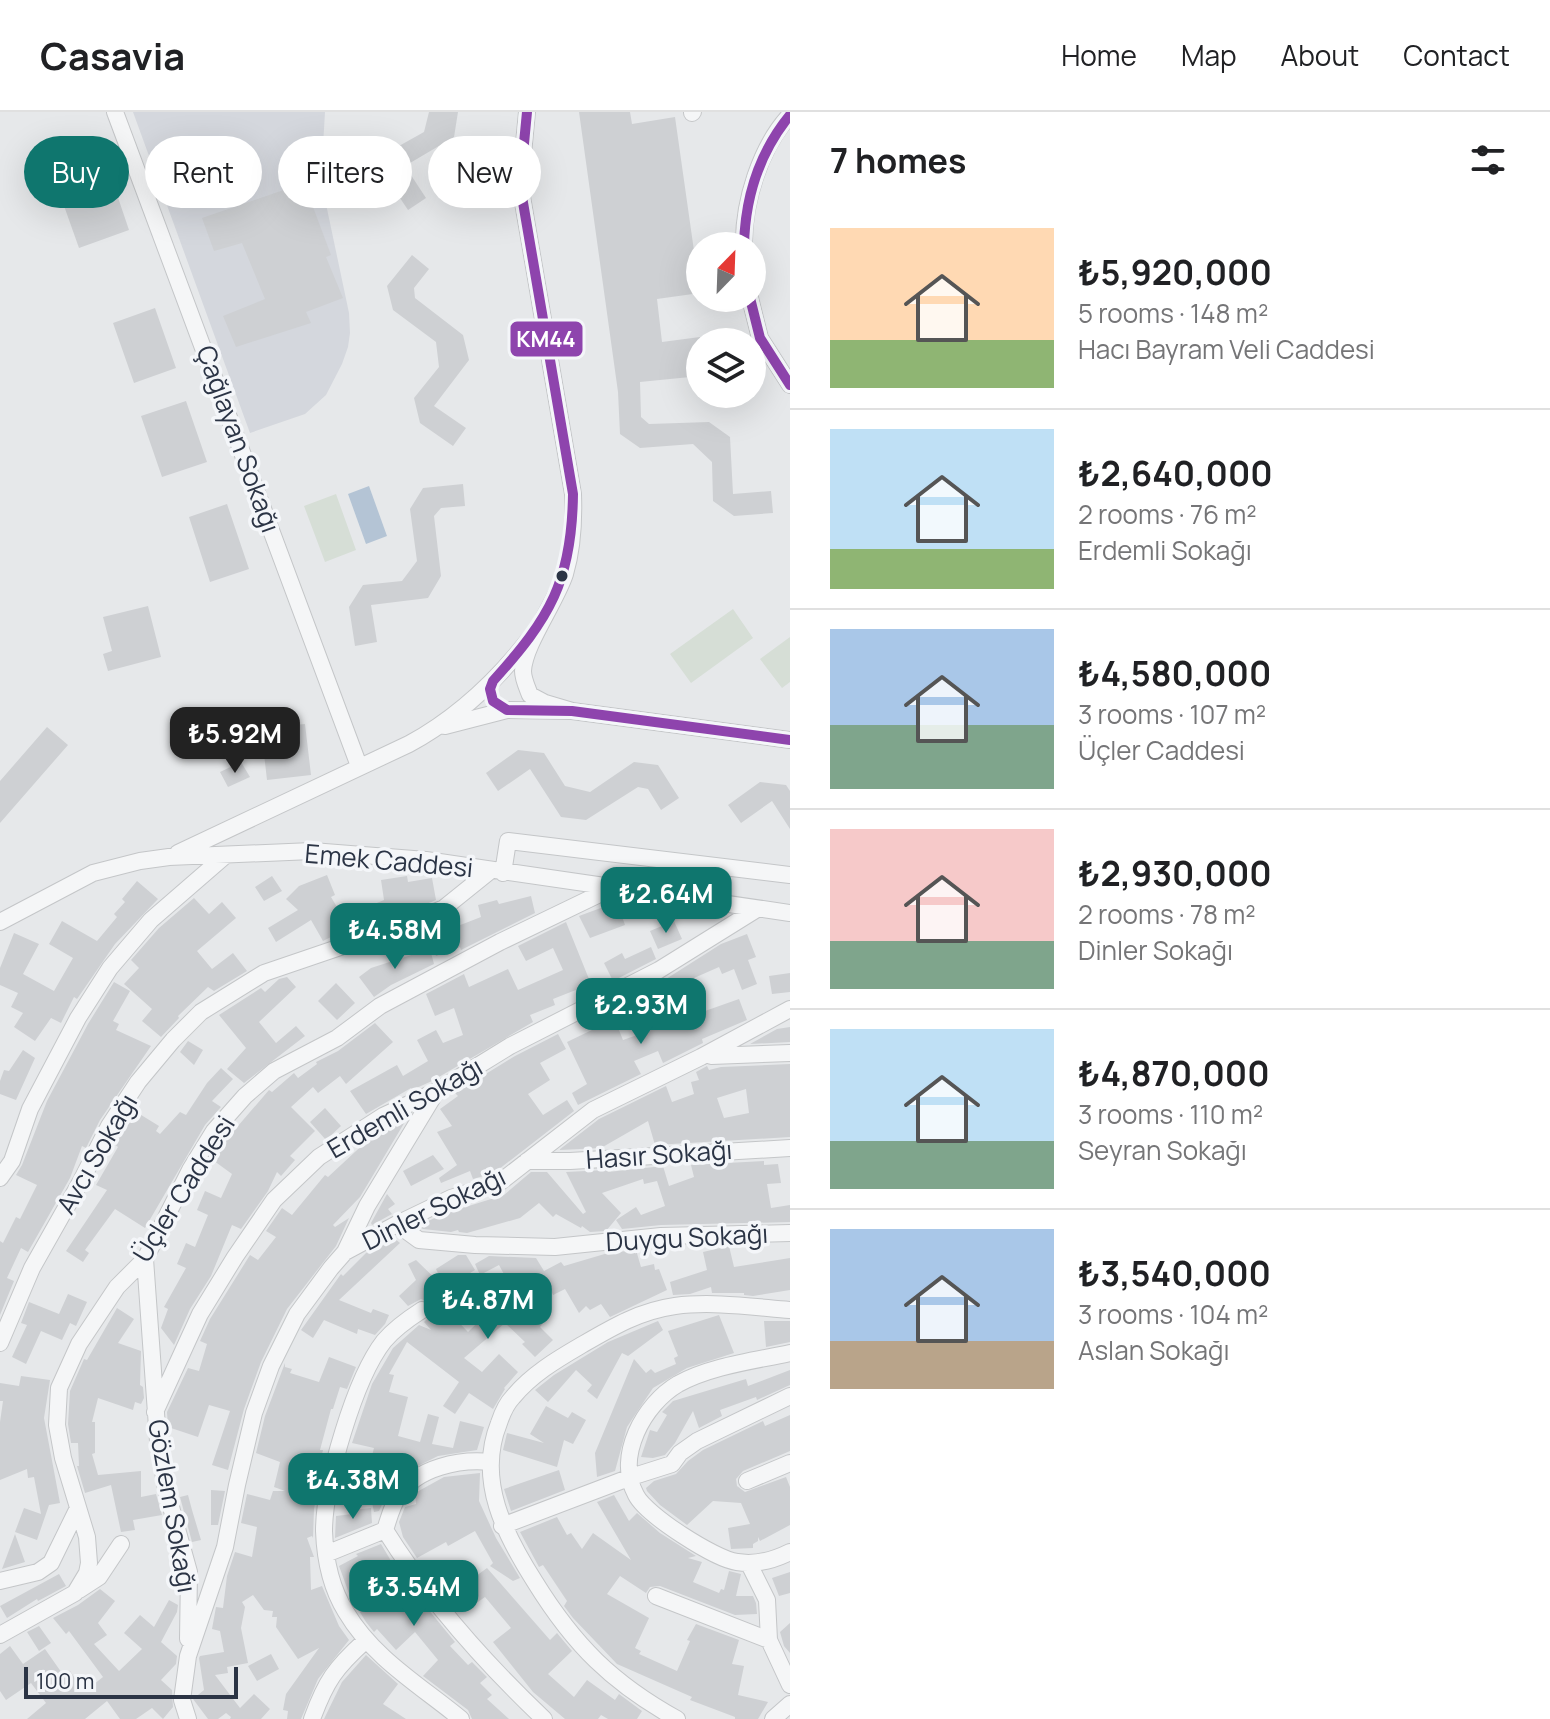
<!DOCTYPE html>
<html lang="en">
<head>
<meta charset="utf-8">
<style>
	:root { --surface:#fff; --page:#f6f6f6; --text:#202124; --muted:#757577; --line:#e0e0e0; --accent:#0f766e }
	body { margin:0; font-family:Manrope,sans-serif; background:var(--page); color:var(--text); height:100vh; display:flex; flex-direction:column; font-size:30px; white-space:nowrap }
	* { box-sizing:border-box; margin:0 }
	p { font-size:26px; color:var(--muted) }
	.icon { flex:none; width:44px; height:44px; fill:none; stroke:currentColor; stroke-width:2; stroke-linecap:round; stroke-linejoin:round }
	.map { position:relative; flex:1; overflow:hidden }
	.sheet { display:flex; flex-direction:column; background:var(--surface); width:760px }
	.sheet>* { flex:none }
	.hud { position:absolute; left:24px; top:24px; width:646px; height:72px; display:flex; gap:16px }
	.needle { width:52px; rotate:23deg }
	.controls { position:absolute; left:686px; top:120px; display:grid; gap:16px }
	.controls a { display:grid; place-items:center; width:80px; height:80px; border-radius:50%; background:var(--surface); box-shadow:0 8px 32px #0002; font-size:40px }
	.scale { position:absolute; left:24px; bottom:20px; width:214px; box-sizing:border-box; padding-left:8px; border:4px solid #2b3445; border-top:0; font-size:22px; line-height:28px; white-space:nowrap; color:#2b3445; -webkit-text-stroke:6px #f4f6f9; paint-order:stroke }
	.price { position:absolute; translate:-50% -68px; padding:0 18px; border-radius:16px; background:var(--accent); color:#fff; font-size:26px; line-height:52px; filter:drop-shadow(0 2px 4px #0008) }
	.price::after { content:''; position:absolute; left:50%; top:48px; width:24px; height:18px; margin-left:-12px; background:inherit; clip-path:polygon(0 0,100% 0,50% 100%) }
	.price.on { background:#222; color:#fff }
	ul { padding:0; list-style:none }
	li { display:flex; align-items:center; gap:24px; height:200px; padding:0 40px }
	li+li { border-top:2px solid var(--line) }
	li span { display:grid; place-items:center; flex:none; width:224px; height:160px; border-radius:0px; color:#555 }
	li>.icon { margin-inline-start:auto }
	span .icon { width:96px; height:96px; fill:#fffc; stroke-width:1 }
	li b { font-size:34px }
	h2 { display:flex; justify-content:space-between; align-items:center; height:96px; padding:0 40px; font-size:34px }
	.tag { padding:0 28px; border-radius:36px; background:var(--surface); box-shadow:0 8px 32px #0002; font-size:28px; line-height:72px }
	.tag.on { background:var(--accent); color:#fff }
	header { display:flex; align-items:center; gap:48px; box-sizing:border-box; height:112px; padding:0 40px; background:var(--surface); border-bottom:2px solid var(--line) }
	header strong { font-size:38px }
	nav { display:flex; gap:44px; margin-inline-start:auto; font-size:28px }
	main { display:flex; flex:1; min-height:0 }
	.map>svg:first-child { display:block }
</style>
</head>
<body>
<header>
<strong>Casavia</strong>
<nav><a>Home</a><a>Map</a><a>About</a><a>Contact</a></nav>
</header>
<main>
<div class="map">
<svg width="790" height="1607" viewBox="0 0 790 1607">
	<rect width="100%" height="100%" fill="#e6e8ea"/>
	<path fill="#d4d7dd" d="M133,0H325L322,51L326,92L349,201L350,221L348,235L342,252L326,283L305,302L250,321Z"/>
	<path fill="#d6ded6" d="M336,382L356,438L325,450L304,394Z
		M733,497L753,526L691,571L670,542Z
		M790,525V570L782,576L760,547Z"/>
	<path fill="#b4c4d5" d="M369,374L387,424L366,432L348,382Z"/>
	<path fill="#ced0d3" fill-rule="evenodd" d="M429,0H458L454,25L405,54L426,86L408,98L386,65L390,39L424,20Z
		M579,0H630L632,12L675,5L700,181L657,187L662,230L700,225V264L640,270L641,305L649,312L709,310L730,325L733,382L771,379L773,401L734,404L713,389L712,350L693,332L640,336L620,322L618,280Z
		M109,59L129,118L79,136L58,77Z
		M304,71L331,143L326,145L343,186L306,200L311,211L236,235L223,204L265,187L242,131L214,139L202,106Z
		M412,143L429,157L414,176L415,186L463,223L469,248L434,294L466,316L453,334L420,311L414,286L439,255L436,230L393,198L387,174Z
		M155,196L176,256L134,271L113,211Z
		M186,289L207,350L162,365L141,304Z
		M463,372L465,394L441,396L434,404L441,464L428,486L371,493L377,530L355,534L349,495L363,473L402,469L417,449L410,397L423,376Z
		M227,392L249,457L210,470L189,405Z
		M148,494L161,545L108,559L103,542L112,539L103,505Z
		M305,612L311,663L267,668L261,616Z
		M47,615L68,633L0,711V669Z
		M518,638L544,641L565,674L590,680L634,650L658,653L679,686L661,698L648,677L638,675L586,708L561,705L530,657L498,679L486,661Z
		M241,650L250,665L228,675L220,660Z
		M760,670L786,673L790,679V717L772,689L741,711L728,693Z
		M327,763L335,783L331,785L343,805L384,788L381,768L407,764L408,770L432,766L436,788L400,803L381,806L382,809L357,818L355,813L323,829L311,808L276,830L268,816L298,798L286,787L299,774Z
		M272,764L282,779L264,789L255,775Z
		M137,769L158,787L115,832L77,887L74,885L61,911L51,906L35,929L14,915L23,901L11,895L18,881L0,873V856L14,821L39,832L23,862L54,879L73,846L49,832L62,809L97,829L117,805L114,802L125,790L122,787Z
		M531,784L535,801L461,838L460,835L436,844L425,816L446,807L450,817L481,805L478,793L497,788L499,792Z
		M194,786L209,802L222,790L236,806L197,839L212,857L233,841L247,859L214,879L208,875L178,904L179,906L161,925L142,909L152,897L124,872L139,856L131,848L159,816Z
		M617,790L625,813L590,826L579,804Z
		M674,809L682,827L658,837L650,819Z
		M566,810L591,872L553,887L555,893L530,903L533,910L432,969L412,978L411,976L366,1002L350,979L397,953L403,964L428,949L417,928L436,918L443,931L463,923L454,896L435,904L426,882L464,862L469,875L508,857L518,878L563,858L553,836L526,849L518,834Z
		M747,822L756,845L748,848L757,872L742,878L734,857L722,862L719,855L694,866L698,876L675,887L666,867L721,832Z
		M651,835L656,847L613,869L604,851L622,841L625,847Z
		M430,837L434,852L391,873L374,885L359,865L371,856Z
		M790,861V880L772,882L769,864Z
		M287,865L296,875L259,910L276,931L296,914L305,924L244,971L227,957L246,936L219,903L261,876L265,880L279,867Z
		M114,870L130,879L113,909L119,912L116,918L151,934L100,1008L86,1036L82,1034L70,1066L28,1140L21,1136L7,1166L14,1169L0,1203V1129L3,1131L16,1105L20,1107L37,1073L16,1063L22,1053L47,989L88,912Z
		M336,871L355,891L337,908L318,889Z
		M739,887L747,908L702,927L703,931L663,951L658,939L634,949L641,962L578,993L572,981L587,972L567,930L594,917L589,906L610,896L623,928Z
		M375,911L393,930L346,972L340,964L318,981L313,975L291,995L315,1019L290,1044L295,1048L281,1064L277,1060L268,1079L241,1117L232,1113L211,1164L190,1197L174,1233L161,1216L168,1197L164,1195L186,1156L177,1152L186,1131L195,1135L208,1103L197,1098L205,1079L221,1086L232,1062L210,1046L222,1027L225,1029L269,978L272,980L294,961L298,966L317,952L316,950L338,939Z
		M790,915V930L750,932L777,917Z
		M558,922L566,937L540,951L550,968L528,982L543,1003L567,988L574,999L494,1061L473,1067L470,1059L441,1071L439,1066L457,1053L437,1020L452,1014L440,997L458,984L455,981L515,944Z
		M188,929L203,938L194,953L180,940Z
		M23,938L35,946L16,988L0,982V969L4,958L9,959Z
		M790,952V1025L655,1033L648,1009L601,1036L559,1038L599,1007L666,974L672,990L694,982L691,970L699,968L696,960L707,954L709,958L721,955ZM746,977L749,1001L724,1006L717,986Z
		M221,956L233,967L212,989L221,995L205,1013L145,1116L115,1097L85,1138L89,1141L83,1150L66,1139L107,1078L96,1073L118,1035L113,1031L133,998L159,1014L156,1019L160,1022L180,1000L186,1003L207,971Z
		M325,996L341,1014L326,1028L310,1010Z
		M405,1006L406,1008L360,1085L333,1113L335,1115L349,1106L336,1134L287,1197L261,1250L244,1297L228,1358L212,1353L230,1299L209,1293L198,1325L168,1315L167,1300L188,1256L199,1259L207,1232L200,1229L210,1207L250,1143L258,1148L276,1125L266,1119L282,1096L292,1103L325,1063L328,1065L370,1026Z
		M433,1043L444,1057L411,1074L403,1059Z
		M764,1049V1053L778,1052L781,1071L767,1072L771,1096L790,1093V1110L661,1113L622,1117L616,1108L636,1095L641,1103L665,1094L657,1069L644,1072L643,1067L602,1081L621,1101L606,1119L590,1120L582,1114L581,1116L556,1102L553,1105L539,1091L520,1106L467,1121L459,1120L458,1118L451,1120L423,1117L418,1114L443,1102L504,1083L531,1060H547L583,1102L586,1100L566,1060L606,1058L608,1060L663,1054L669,1074L694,1065L691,1053Z
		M387,1082L395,1092L388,1097L392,1102L372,1113L371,1111Z
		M394,1126L400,1131L339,1188L371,1201L373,1197L389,1203L385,1212L375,1223L358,1217L357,1222L324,1208L313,1226L301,1218L341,1162L343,1164L366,1141Z
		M729,1134L734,1155L790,1146V1178L753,1184L744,1183V1181H712L711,1175L690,1182L673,1183L670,1170L707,1158L703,1140Z
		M636,1138L641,1155L654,1152L655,1158L659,1157L667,1178L610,1205L601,1192L590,1198L586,1194L579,1201L565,1177L553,1183L549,1174L523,1191L543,1211L540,1215L553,1228L535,1245L522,1232L525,1230L505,1211L464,1246L482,1260L499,1242L518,1260L504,1276L505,1277L493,1297L469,1281L455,1302L443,1294L459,1270L407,1230L389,1262L394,1263L389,1280L408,1285L398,1324L420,1330L428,1302L439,1305L432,1332L453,1336L460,1309L484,1315L477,1338L438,1344L406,1360L370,1351L374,1336L352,1331L372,1272L393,1236L419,1213L431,1218L424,1210L432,1202L431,1191L421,1187L408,1194L399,1184L416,1168L408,1152L416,1148L445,1176L436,1157L458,1143H466L475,1158L445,1176L456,1192L447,1198L468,1220L512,1177L499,1153L480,1163L475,1152L489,1144L536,1146L544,1159L561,1150L564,1154L608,1141Z
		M68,1182L87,1190L76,1214L70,1211L62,1228L41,1219L26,1252L12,1245L27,1213L21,1211L29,1190L59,1202Z
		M117,1196L134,1207L118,1231L141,1239L140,1273L143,1275L144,1286L141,1292L135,1290L133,1298L98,1286L92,1310H95V1341L92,1342L98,1363L141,1359V1385L156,1382L162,1403L133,1408L135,1418L121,1420L111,1373L85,1381L77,1354H79L78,1331H71L68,1312L70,1279L84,1247L87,1248Z
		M719,1203L734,1241L687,1256L653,1276L627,1315L615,1359L597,1365L595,1341L634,1247L646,1261L651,1257L655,1261L676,1252L674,1246L678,1244L668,1219Z
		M658,1209L663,1218L628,1244L622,1241L597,1287L587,1279L592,1273L576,1258L548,1290L535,1278L554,1263L608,1230Z
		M764,1209H790V1230L766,1235Z
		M329,1245L356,1255L347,1277L340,1275L333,1297H331L320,1338H323L318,1360L321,1361L314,1397L313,1426L312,1424L307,1426L314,1445H310L311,1478L322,1474L339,1514L349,1528L318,1567L301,1607H287L288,1599L283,1598L286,1582L319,1536L298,1547L276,1515L277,1505H272L273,1499L264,1498L253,1483L242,1490L245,1495L241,1516L248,1551L227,1555L228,1561L215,1563L240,1596L254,1582L270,1597L261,1607H230L231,1605L226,1601L218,1607H208L193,1587L204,1578L199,1546L200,1544L224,1540L220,1519L212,1517L216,1495L223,1496L227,1464L235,1440L252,1445L257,1415L241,1411L247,1382L270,1388L273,1379H285L274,1375L280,1350L256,1341L265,1304L285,1251V1255L292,1257L290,1261L319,1270Z
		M790,1258V1273L757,1288L756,1285L720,1298L722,1304L699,1316L693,1299L675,1331L665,1343L653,1346L641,1345L650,1318L657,1320L667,1303L662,1300L673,1289L746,1267L748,1274Z
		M21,1264L50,1268L44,1306L60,1391L49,1393L37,1428L15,1420L24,1396L41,1402L34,1365L28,1366L27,1357L0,1368V1310L3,1289H0V1271L19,1274Z
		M546,1294L568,1306L572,1300L586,1308L573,1332L564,1328L557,1355L503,1338L507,1321L544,1331L530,1322Z
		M790,1303V1339L743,1359L736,1367L737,1374L745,1380L786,1365L790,1375V1413L760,1429L758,1425V1429L753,1432V1436L731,1437L728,1416L750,1412L741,1391L713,1389L687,1413L660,1393L647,1379L646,1376L654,1369L676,1362L688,1349L703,1338L763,1309L765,1314Z
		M559,1358L565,1378L511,1399L504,1377Z
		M480,1361L479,1389L496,1426L520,1466L513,1469L490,1454L493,1451L475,1419L448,1434L446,1430L417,1446L403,1425L399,1410L405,1395L416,1392L415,1381L444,1365Z
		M211,1378L225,1379L218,1413H211Z
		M385,1378L386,1384L379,1399L374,1400L370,1381Z
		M188,1383L192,1398L201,1428L192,1430L180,1385Z
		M614,1383L629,1409L637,1401L660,1421L696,1444L688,1446L702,1450L693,1470L719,1481L721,1477L724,1478L729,1459L741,1462L736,1484H753L756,1491L757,1502L735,1503L660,1474L650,1475L646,1481L620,1464L607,1482L649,1506L635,1536L641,1539L639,1542L677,1559L690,1529L687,1528L696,1512L739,1528L732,1552L744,1554L738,1583L768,1590L758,1607H735V1605L690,1588L692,1585L617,1552L573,1506L564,1494L567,1489L543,1453L539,1455L520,1420L557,1405L567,1423L571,1421L582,1437L593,1421L631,1448L597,1390Z
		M371,1396L372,1411L335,1426L336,1404L352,1402V1398Z
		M15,1422L25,1450L2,1457Z
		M381,1432L413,1486L418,1485L455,1530L450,1534L468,1553L472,1550L487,1565L480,1571L492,1583L487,1587L509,1607H472L468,1598L423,1564L438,1548L415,1520L396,1538L377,1517L374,1520L366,1510L350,1484L339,1454L358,1444L356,1442Z
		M487,1456L550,1528L557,1521L572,1539L548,1562L574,1585L587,1568L615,1588L619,1582L642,1599L637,1607H608L601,1603L598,1607H565L533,1580L493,1530L511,1516L485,1485L465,1499L453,1481Z
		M790,1460V1481L779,1484L772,1466Z
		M59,1462L66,1474L38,1489L37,1487L7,1506L0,1494Z
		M100,1477L115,1489L98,1511L107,1523L94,1532L119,1559L142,1537L124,1521L140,1503L154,1515L169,1488L178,1493L177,1500L161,1530L177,1544L176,1552L161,1568L172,1578L173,1595L163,1607L152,1596L136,1607H120L107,1589L85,1607H27L46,1591L31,1571L6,1588L0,1579V1542L10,1534L23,1552L45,1537L64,1564L70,1559L84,1580L103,1565L69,1519L66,1522L53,1506L78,1493Z
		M790,1511V1541L784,1534L780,1520Z
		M39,1514L51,1531L39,1539L27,1520Z
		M271,1542L279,1557L257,1569L248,1554Z
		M366,1543L398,1572L383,1592L406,1607H324L342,1570Z"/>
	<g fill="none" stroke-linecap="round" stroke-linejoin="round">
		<defs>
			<path id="minor" d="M115,0L359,654
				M527,0L520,73L573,382C574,409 573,435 565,462C556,490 524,533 523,559C523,567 527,575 530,583L545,591L572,599
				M692,1L693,0
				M744,134C743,91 760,35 790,3
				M750,186L760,226L790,273
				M445,614L507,598L572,599L790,628
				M178,741L409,632C455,607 494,571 527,530
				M503,761L508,729L790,763
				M0,810L93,761L140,749L169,745L312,739L426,748L790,801
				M711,944L790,941
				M527,1049H570L790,1036
				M0,1066L12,1049L30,997L78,906L110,856L151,808L226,743
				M397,1112L419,1128L475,1133L555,1135L661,1124L790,1121
				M345,1140L367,1094L436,980
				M145,1147L158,1329L166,1377L189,1460L188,1527
				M422,1198C408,1207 395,1216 384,1229C355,1266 324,1371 324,1419C325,1447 331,1476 346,1500C373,1546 421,1574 461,1607
				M0,1231L32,1156L80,1071L109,1014L138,970L173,928L201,900L264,861L405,813L444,796L490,759
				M790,1241C753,1249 711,1254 678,1272C644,1292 615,1344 636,1383C646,1403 715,1447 737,1450C755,1453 774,1448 790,1440
				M155,1300L200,1202L235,1145L274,1088L319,1045L383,1004L437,979L510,934L659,858L757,797
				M747,1369L790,1351
				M502,1414L631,1365L672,1352L680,1341L697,1329L790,1284
				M385,1418C428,1487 485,1551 544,1607
				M326,1442L385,1418C389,1406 392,1393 399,1383C418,1355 460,1347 490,1350
				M749,1452L767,1488L769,1528L790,1573
				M0,1469L38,1460L51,1451L78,1396
				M79,1478L99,1465L121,1432
				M656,1484L769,1528
				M0,1523L75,1481L87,1461L89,1451L87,1425L63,1346L57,1313L59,1276L79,1232L117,1175L145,1147L190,1058L214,1019L245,984L274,959L337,926L380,894L500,830L612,776
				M188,1607L182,1588L188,1544L225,1435L237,1373L254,1301L271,1254L297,1202L331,1156L345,1140L397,1112L451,1086L499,1071L593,998L701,945L790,897
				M312,1607C326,1569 335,1556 365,1529
				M677,1607C612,1571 574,1533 535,1470C505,1423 476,1368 499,1311C502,1302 506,1292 513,1285C531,1263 556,1248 580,1234C611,1216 639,1199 675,1194C712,1189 753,1195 790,1198
				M773,1607L790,1592"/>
		</defs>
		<use href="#minor" stroke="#c4c6c8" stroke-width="18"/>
		<use href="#minor" stroke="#f5f6f7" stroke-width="16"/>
		<defs>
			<path id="bus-1" d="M527,0L520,73L573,382C572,469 550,506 493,569L490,577L493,589L507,598L572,599L790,628
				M744,134C745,86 759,41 790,3
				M750,186L760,226L790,273"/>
		</defs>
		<use href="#bus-1" stroke="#f4f6f9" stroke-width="16"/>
		<use href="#bus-1" stroke="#8e44ad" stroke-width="10"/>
	</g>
	<circle fill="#2b3445" stroke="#f4f6f9" stroke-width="3" cx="562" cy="464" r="7"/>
	<g text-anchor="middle" stroke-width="7" stroke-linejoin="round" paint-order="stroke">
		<g font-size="26" fill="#2b3445" stroke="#f4f6f9">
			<text transform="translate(238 327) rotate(70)" y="9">Çağlayan Sokağı</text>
			<text transform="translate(389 749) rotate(5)" y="9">Emek Caddesi</text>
			<text transform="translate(405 996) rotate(-30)" y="9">Erdemli Sokağı</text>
			<text transform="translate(97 1042) rotate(-60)" y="9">Avcı Sokağı</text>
			<text transform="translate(659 1043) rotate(-4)" y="9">Hasır Sokağı</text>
			<text transform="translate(184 1077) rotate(-58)" y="9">Üçler Caddesi</text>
			<text transform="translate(434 1097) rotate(-26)" y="9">Dinler Sokağı</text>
			<text transform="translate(687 1126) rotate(-3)" y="9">Duygu Sokağı</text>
			<text transform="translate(172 1394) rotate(80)" y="9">Gözlem Sokağı</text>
		</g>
	</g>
	<rect stroke="#f4f6f9" stroke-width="3" x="509" y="208" width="75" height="38" rx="8" fill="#8e44ad"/>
	<g font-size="22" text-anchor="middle" font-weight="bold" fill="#fff">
		<text x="546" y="235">KM44</text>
	</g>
</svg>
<div class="controls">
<a><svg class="needle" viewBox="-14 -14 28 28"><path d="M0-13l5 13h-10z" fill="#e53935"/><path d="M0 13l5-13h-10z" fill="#757577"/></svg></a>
<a><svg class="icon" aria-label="layers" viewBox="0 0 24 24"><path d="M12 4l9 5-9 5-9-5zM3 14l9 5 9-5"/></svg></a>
</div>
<div class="scale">100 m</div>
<b class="price on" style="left:235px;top:663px">₺5.92M</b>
<b class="price" style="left:666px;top:823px">₺2.64M</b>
<b class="price" style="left:395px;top:859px">₺4.58M</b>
<b class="price" style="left:641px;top:934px">₺2.93M</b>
<b class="price" style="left:488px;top:1229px">₺4.87M</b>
<b class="price" style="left:353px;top:1409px">₺4.38M</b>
<b class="price" style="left:414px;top:1516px">₺3.54M</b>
<div class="hud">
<a class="tag on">Buy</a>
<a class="tag">Rent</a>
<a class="tag">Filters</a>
<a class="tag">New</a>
</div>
</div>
<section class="sheet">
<h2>7 homes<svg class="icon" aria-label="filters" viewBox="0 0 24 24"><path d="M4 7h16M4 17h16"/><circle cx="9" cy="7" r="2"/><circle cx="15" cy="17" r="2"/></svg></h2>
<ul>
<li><span style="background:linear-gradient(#ffd9b3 70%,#8fb573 0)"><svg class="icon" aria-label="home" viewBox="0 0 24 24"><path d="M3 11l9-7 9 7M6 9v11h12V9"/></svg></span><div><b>₺5,920,000</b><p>5 rooms · 148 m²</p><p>Hacı Bayram Veli Caddesi</p></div></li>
<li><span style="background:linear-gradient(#bfe0f5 75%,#8fb573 0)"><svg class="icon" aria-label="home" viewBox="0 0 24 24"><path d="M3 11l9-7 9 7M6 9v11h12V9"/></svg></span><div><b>₺2,640,000</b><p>2 rooms · 76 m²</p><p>Erdemli Sokağı</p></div></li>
<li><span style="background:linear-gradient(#a9c7e8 60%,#7fa58c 0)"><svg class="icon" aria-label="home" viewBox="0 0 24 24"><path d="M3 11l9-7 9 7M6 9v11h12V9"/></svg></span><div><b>₺4,580,000</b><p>3 rooms · 107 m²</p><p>Üçler Caddesi</p></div></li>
<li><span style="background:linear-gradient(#f6c9c9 70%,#7fa58c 0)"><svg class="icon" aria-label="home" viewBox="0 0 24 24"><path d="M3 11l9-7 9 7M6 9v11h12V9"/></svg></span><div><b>₺2,930,000</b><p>2 rooms · 78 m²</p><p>Dinler Sokağı</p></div></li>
<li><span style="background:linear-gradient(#bfe0f5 70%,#7fa58c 0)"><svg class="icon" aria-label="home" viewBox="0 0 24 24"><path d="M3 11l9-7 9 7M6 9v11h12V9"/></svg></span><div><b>₺4,870,000</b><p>3 rooms · 110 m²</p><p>Seyran Sokağı</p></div></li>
<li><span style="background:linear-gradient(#a9c7e8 70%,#b9a48a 0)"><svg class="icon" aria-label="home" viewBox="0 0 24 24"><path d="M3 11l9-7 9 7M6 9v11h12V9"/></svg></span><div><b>₺3,540,000</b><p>3 rooms · 104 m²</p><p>Aslan Sokağı</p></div></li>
</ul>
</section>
</main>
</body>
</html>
